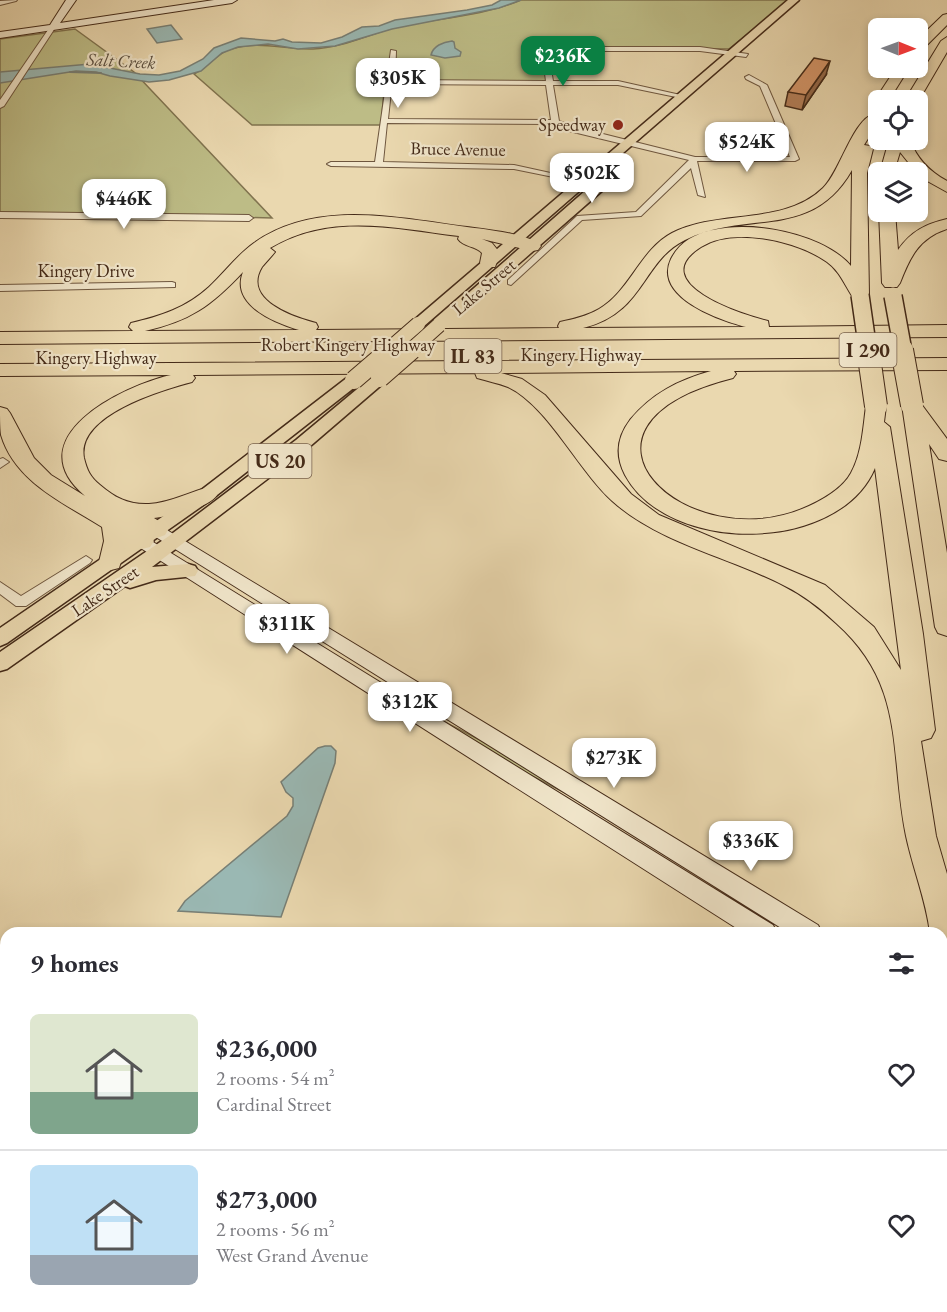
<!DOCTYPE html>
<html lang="en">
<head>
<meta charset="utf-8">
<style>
	:root { --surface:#fff; --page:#f2f2f3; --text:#2b2b33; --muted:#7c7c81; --line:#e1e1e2; --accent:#0b8043 }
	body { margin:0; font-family:"EB Garamond",serif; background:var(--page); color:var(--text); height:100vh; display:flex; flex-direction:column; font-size:22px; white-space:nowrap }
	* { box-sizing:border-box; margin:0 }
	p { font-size:20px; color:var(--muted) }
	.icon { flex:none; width:33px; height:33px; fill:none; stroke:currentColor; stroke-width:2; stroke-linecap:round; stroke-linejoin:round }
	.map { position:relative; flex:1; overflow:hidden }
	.side { position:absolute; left:0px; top:927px; width:948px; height:386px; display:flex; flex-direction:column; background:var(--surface); border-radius:18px 18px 0 0; box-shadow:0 3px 9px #0003 }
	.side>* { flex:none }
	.needle { width:39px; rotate:91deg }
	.controls { position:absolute; left:868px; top:18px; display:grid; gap:12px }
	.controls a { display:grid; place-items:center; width:60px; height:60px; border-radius:9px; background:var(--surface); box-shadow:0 3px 9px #0003; font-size:30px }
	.price { position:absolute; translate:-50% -51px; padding:0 14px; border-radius:12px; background:#fff; color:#222; font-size:20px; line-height:39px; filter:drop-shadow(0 2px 3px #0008) }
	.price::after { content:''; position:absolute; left:50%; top:36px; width:18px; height:14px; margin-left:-9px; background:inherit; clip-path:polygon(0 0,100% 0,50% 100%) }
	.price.on { background:var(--accent); color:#fff }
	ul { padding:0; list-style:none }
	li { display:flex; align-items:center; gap:18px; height:150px; padding:0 30px }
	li+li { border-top:2px solid var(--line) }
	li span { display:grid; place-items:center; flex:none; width:168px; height:120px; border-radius:9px; color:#555 }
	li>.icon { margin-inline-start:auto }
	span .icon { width:72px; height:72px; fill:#fffc; stroke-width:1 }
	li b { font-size:26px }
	h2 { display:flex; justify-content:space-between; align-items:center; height:72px; padding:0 30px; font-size:26px }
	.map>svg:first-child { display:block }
</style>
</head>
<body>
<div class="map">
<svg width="947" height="1312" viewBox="0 0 947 1312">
	<rect width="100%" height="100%" fill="#ead8af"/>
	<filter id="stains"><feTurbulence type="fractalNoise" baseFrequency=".00333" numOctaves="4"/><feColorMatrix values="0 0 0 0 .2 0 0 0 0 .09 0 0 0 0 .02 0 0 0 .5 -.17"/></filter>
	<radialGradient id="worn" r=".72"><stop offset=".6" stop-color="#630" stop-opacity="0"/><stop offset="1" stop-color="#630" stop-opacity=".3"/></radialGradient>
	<path fill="#bdbc86" stroke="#80734f" stroke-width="1.5" d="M521,0H790L729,49L553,47L542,50L547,81L388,84L384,91L381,125H252L194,74C209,67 216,53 231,49C260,40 284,50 313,49C343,48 371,33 401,26C441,18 483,16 521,0Z
		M75,29L134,72L272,218L0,212V39Z
		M441,720L511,756L579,800L505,762Z"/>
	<path fill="#9ab8b3" stroke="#787f75" stroke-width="1.5" d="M501,0H521L499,8L392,29L335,46L298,49L268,44L238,47L222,53L201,71L169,80L149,82L110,76L96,72L76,71L0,83V72L90,64L140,74L159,75L180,71L203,59L214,48L241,38L275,41L283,39L292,42L321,43L342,37L362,27L379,26L395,20L467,10L492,5Z
		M171,25L182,39L157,43L147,29Z
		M452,41L454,42L455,48L461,52L460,56L445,58L431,55C433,46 443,42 452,41Z
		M325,746H331L336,751L335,763L281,917L178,911L185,901L287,816L293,806V798L286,792L281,782L318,748Z"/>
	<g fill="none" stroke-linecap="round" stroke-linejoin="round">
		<path stroke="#787f75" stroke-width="2" d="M70,72L101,73"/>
		<defs>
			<path id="street" d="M17,0L16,1L0,5V1Z
				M50,27L55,28L4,106L0,108V100Z
				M546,47H700L748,54L746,57L700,51H548L553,81H618L685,96L681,98L618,85H553L559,121L575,127L695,157H790L760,86L746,79L745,77L749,75L767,85L799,159L795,161H697L705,197L698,195L691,168L641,216L582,220L511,285L508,284V280L577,216L636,212L689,160L569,131L554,124L387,123L383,162L514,165L587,181L583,183L514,169L331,166L327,164L331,162H375L391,50L396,51L395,80L546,81L542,51ZM394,84L546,85L551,120L388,119L391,91Z
				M0,212L249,215L253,218L249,221L0,218Z
				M172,282L175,283V287L0,291V285Z
				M3,458L9,462L0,468V459Z
				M86,556L92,560L90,563L26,606H16L0,594V582L21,596Z"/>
			<path id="secondary" d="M66,0H76L60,23L214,0H237L232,3L0,38V32L50,25Z
				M157,524L818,925L822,933H789L151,534L148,530L151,526Z
				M145,537L773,925L777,933H744L139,547L136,543L139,539Z
				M942,1001L947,1003V1028L942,1026Z
				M942,1031L947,1033V1060L942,1058Z"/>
			<path id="primary" d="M788,0H799L423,327H413L410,324L413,321Z
				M598,183L603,184L605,187L603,190L475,302H465L463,299L465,296L593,184Z
				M380,373L388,378L386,381L308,448L152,567L188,564L195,566L198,571L195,576L156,580L130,588L125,586L7,669L0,671V652L169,536L296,440L374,375Z
				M354,375L360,377L362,380L360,383L212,499L7,643L0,646V628L200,491L348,377Z"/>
			<path id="highway" d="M947,14V25L923,49L918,50V39L943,15Z
				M947,37V52L919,100H905L941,41Z
				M896,68H909L889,100H879V103H877L875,100Z
				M874,114L879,115V121L864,145L870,146L873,149L867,173L869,295L866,299H854C845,286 840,271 827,262C798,241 733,226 701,247C644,283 742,315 768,321L769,327L947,325V337L0,344V332L133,331L129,327L131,323C161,316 186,308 209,287C224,273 237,255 254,243C316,199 397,218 467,227C482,229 532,234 541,246L538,250L532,251L482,239L492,243L500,253L495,267H483L480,263L482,253C476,246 463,247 458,239L459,236C394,228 330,212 270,248L275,252C271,257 266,262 262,267C242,300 293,317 316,323L318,327L316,330L559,328L558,326L560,322C574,319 587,316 599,309C630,291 640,250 672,233C719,209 784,226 823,188C840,172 853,119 874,114ZM852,170L851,266C821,230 729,214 689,239C681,244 675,251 671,259C653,297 719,320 746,327L583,328C645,313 641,262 685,240C746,209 811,242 852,170ZM243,272C230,305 275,323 299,330L145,331C190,321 211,306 243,272Z
				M889,140H910C917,159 929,171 947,181V192L920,177L900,152L894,172H880Z
				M879,212H895L898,250C911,231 926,224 947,219V229C919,238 910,257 900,283L897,287H885L882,283Z
				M947,358V370L734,371L736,374L733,378C541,426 688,562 809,506C824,499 843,488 851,473C862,453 863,428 866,406L869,402H883L886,406L884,422L890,427L923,634L935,730L931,738L921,741L936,836L947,874V958L942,956V933H930C926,900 913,869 906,836C889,753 907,686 836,623C820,608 805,596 785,586C731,558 666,545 618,506C581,477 550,407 508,387C498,383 487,381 477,378L475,373L193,375L195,378L192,382C162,390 76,415 84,458C87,470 90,477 100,485C115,498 129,505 149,504C169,503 187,493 206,488L214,490L217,495C209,508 169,516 154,518L165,525L168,530L165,535L157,538L150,536L154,541L150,547L142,549L127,542L119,568L111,570L103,568L99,562L104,541L102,527C64,503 15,482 1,435C0,427 0,415 0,407L7,409L10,413L34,458L51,475L85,496C16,438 122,386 171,375L0,376V364ZM711,371C679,380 652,393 630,420C617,437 615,456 625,475C668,555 839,554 875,468L901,670L874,627L825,585L659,515L631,494L545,395L522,379L501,373Z
				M912,399L919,401L947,439V461L939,459L929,444L947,553V636L938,633L935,627L902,405L905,401Z"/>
		</defs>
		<use href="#street" stroke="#6e563e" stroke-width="2"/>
		<use href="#secondary" stroke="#442a18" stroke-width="2"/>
		<use href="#primary" stroke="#442a18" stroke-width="3"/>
		<use href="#highway" stroke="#442a18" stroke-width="2"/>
		<use href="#street" fill="#f1e6cb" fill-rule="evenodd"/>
		<use href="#secondary" fill="#f1e6cb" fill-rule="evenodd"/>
		<use href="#primary" fill="#ead8af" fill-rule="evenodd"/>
		<use href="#highway" fill="#ead8af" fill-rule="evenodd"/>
		<defs>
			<path id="primary-bridge-far1" d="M387,351L418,324
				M410,351L439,325"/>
			<path id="primary-bridge" d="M380,378L412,350
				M354,380L389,350"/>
			<path id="highway-bridge-far1" d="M860,295L868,351
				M893,296L903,351"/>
			<path id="highway-bridge" d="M868,350L876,406
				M902,350L912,405"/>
		</defs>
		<use href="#primary-bridge-far1" stroke="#442a18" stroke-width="16" stroke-linecap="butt"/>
		<use href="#primary-bridge" stroke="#442a18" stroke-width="20" stroke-linecap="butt"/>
		<use href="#highway-bridge-far1" stroke="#442a18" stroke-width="20" stroke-linecap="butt"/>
		<use href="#highway-bridge" stroke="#442a18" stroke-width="24" stroke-linecap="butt"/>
		<use href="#primary-bridge-far1" stroke="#ead8af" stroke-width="14"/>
		<use href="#primary-bridge" stroke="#ead8af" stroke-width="18"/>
		<use href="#highway-bridge-far1" stroke="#ead8af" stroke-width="17"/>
		<use href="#highway-bridge" stroke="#ead8af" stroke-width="22"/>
	</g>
	<path fill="#b57f59" stroke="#442a18" stroke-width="1.5" d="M826,75L802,110L785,106L788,92Z"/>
	<path fill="#946848" stroke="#442a18" stroke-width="1.5" d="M830,61L826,75L802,110L806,95Z"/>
	<path fill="#d39467" stroke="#442a18" stroke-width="1.5" d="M814,58L830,61L806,95L788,92Z"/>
	<circle fill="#8f2418" stroke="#f1e6cb" stroke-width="2" cx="618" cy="125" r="6"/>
	<g text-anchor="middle" stroke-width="4.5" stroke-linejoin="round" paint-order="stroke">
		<g font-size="18" font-style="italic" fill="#5a4e3f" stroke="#f1e6cb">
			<text transform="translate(121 61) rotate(3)" y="6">Salt Creek</text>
		</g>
		<g font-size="18" fill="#442a18" stroke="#f1e6cb" text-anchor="end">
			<text x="606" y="131">Speedway</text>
		</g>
		<g font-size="18" fill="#442a18" stroke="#f1e6cb">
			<text transform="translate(458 149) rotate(1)" y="6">Bruce Avenue</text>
			<text x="86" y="277">Kingery Drive</text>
			<text transform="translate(484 287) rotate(-40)" y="6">Lake Street</text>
			<text x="348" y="351">Robert Kingery Highway</text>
			<text x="581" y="361">Kingery Highway</text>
			<text x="96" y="364">Kingery Highway</text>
			<text transform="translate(105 591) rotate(-34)" y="6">Lake Street</text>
		</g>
		<g fill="#f1e6cb" stroke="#78624e" stroke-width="1.5">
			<rect x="839.5" y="333" width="57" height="34" rx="4.5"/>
			<rect x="444.5" y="339" width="57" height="34" rx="4.5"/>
			<rect x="248.5" y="444" width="63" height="34" rx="4.5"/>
		</g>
		<g font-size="20" font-weight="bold" fill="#442a18">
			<text x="868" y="357">I 290</text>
			<text x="473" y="363">IL 83</text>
			<text x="280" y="468">US 20</text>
		</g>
	</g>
	<rect width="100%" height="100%" filter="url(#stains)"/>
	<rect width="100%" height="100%" fill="url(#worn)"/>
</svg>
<div class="controls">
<a><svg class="needle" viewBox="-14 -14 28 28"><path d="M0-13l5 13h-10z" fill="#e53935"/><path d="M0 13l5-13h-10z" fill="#7c7c81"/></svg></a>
<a><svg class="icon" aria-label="locate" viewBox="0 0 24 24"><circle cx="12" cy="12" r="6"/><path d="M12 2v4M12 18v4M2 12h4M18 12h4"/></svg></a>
<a><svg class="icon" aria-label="layers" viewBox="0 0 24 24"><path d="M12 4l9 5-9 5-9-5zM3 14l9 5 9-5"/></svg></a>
</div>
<b class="price on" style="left:563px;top:87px">$236K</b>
<b class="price" style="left:398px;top:109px">$305K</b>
<b class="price" style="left:747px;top:173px">$524K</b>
<b class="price" style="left:592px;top:204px">$502K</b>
<b class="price" style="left:124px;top:230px">$446K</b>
<b class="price" style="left:287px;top:655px">$311K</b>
<b class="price" style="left:410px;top:733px">$312K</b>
<b class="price" style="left:614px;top:789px">$273K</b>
<b class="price" style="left:751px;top:872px">$336K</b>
<section class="side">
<h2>9 homes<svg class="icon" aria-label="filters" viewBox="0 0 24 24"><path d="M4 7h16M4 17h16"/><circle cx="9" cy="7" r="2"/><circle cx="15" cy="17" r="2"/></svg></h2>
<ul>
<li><span style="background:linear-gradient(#dfe7d0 65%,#7fa58c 0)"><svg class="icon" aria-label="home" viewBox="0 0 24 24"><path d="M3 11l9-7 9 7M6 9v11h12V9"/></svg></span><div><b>$236,000</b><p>2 rooms · 54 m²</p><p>Cardinal Street</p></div><svg class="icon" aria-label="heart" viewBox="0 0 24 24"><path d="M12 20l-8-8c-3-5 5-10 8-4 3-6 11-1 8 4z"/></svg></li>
<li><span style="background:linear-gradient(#bfe0f5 75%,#9aa5b1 0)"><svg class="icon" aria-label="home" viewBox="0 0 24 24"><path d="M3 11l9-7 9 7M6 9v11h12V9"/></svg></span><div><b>$273,000</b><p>2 rooms · 56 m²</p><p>West Grand Avenue</p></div><svg class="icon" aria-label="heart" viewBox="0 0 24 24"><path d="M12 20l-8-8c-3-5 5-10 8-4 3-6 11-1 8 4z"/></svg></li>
</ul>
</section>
</div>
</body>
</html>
